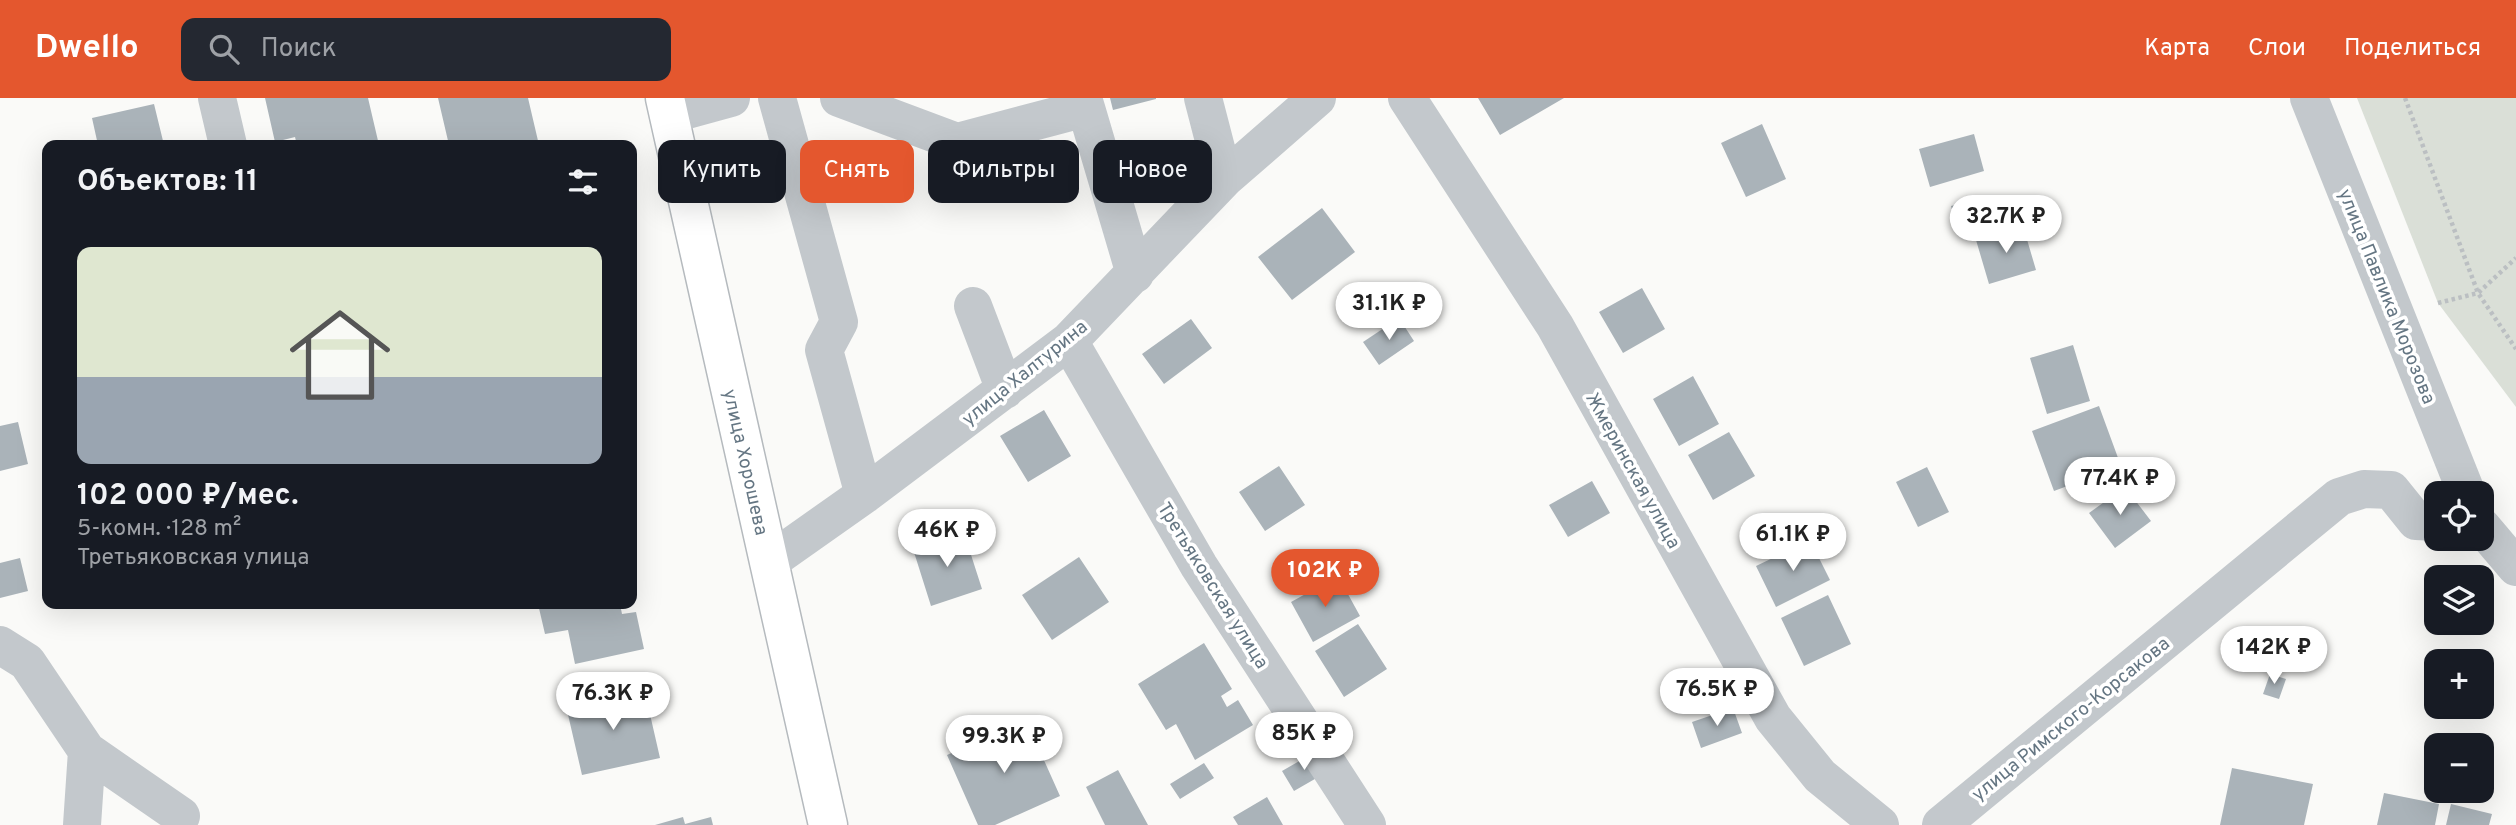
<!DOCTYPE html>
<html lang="ru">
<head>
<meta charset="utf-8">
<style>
	:root { --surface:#171b24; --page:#242831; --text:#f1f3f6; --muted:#9ea1a6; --line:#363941; --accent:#e4572e }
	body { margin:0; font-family:Overpass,sans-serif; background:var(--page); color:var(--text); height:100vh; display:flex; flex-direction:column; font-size:26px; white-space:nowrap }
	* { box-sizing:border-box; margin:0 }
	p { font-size:23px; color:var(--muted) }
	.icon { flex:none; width:38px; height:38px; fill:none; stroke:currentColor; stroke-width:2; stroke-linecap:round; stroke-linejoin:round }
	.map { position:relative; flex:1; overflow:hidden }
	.side { position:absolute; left:42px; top:42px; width:595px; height:469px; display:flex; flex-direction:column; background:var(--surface); border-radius:14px; box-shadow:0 7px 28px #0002 }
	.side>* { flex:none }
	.guide { position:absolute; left:658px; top:42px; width:665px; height:63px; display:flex; gap:14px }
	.buttons { position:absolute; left:2424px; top:383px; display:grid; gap:14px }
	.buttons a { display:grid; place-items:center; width:70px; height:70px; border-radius:14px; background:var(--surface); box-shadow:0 7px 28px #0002; font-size:35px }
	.price { position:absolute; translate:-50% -60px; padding:0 16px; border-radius:24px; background:#fff; color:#222; font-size:23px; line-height:46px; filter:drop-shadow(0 2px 4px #0008) }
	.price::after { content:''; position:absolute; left:50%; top:42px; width:21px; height:16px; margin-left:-10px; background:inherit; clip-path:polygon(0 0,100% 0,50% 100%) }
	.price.active { background:var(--accent); color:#fff }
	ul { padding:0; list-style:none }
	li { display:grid; align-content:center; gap:14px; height:371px; padding:0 35px }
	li+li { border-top:2px solid var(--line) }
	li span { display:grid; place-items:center; height:217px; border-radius:14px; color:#555 }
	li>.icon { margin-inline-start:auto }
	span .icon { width:126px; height:126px; fill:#fffc; stroke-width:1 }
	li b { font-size:30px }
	h2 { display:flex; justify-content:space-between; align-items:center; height:84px; padding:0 35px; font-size:30px }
	.pill { padding:0 24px; border-radius:14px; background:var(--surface); box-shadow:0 7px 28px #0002; font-size:24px; line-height:63px }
	.pill.active { background:var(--accent); color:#fff }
	header { display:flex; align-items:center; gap:42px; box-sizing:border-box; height:98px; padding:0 35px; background:var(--accent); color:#fff }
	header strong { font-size:33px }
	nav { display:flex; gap:38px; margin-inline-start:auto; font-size:24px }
	.search { width:490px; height:63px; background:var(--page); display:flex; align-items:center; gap:18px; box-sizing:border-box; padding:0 24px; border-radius:14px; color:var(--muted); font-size:26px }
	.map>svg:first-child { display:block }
</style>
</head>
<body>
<header>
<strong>Dwello</strong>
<div class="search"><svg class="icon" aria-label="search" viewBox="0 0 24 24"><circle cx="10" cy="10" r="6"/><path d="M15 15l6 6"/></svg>Поиск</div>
<nav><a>Карта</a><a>Слои</a><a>Поделиться</a></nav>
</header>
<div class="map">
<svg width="2516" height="727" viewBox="0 0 2516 727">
	<rect width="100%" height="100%" fill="#fafaf8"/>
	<path fill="#dadfd7" d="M2357,0H2516V309L2438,205Z"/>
	<path fill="#aab3b9" d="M265,0H368L379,47H297L295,39L275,44Z
		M438,0H528L539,47H449Z
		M1110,0H1156V1L1113,12Z
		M1478,0H1564L1500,37Z
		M154,6L164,47H98L92,20Z
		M1762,26L1786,81L1746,99L1721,45Z
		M1974,36L1984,73L1930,89L1919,51Z
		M1990,98L1998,125L1959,136L1951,108Z
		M1322,110L1355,154L1292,202L1258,159Z
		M2023,128L2036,172L1989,186L1976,142Z
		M1642,190L1665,231L1623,255L1599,214Z
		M1399,220L1414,243L1379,267L1363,244Z
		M1191,221L1212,250L1164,286L1142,256Z
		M2073,247L2090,303L2047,316L2030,260Z
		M1693,278L1719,326L1679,348L1653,301Z
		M2099,308L2121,368L2054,393L2032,333Z
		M1044,312L1071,358L1028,384L1000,338Z
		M18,324L28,366L0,373V328Z
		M1729,334L1755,378L1713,402L1688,357Z
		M1279,368L1305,407L1265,433L1239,394Z
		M1927,369L1949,414L1918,429L1896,384Z
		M1592,383L1610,415L1568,439L1549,407Z
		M2125,389L2151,423L2115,450L2089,415Z
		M964,435L982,491L931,508L913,451Z
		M1810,442L1830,482L1776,509L1756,468Z
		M1079,459L1109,504L1052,542L1022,497Z
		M20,460L28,493L0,500V465Z
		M1338,478L1360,518L1313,544L1291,504Z
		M1828,497L1851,546L1804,568L1781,520Z
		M538,506H620L622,516L636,514L644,551L575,566L568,532L545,536Z
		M1358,526L1387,571L1344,599L1315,553Z
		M1204,545L1232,591L1221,598L1227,609L1238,602L1253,627L1195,662L1176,626L1166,632L1138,586Z
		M2270,576L2286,581L2279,601L2263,596Z
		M644,590L660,660L582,677L566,608Z
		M1733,610L1742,635L1701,650L1692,624Z
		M1026,622L1060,698L995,727H978L947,657Z
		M1315,654L1327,674L1294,693L1282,673Z
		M1204,665L1214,680L1180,701L1170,686Z
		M2232,670L2313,686L2304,727H2220Z
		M1118,672L1148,727H1105L1086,689Z
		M2384,695L2439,706L2435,727H2377Z
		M1267,699L1283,727H1238L1233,719Z
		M2451,706L2492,716L2489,727H2446Z
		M683,719L685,726L711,719L713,727H655Z"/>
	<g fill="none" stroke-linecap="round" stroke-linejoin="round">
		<defs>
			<g id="major">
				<path id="s1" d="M665,0L828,727"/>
			</g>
		</defs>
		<use href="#major" stroke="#b5babe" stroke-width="41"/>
		<path stroke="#bbbfc2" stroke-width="4.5" stroke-dasharray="3.5 3.5" stroke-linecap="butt" d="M2405,0L2478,195L2516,251
			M2438,205L2478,195L2516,160"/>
		<path stroke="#c3c8cc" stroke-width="38" d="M217,0L228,47
			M777,0L839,224L824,252L864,397
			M839,0L957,44L1086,10L1083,0
			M1203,0L1224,81
			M1407,0L1555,228L1773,620L1820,678L1880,727
			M2309,0L2467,396
			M1086,10L1135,176
			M669,17L731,0
			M973,208L1005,292
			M1069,243L1199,468L1367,727
			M2482,429L2516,469
			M769,464L864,397L1069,243L1224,81L1317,0
			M0,547L27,564L87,653L82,727
			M87,653L181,718
			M1941,727L2339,399L2364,391L2391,392L2416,423L2436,424"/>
		<use href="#major" stroke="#fff" stroke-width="38"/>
	</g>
	<g text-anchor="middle" stroke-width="7" stroke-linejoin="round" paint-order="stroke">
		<g font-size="19" fill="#657683" stroke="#fff">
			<text transform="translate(2388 198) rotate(68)" y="7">улица Павлика Морозова</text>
			<text transform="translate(1024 274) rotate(-39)" y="7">улица Халтурина</text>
			<text dy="7" stroke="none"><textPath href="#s1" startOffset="373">улица Хорошева</textPath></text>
			<text transform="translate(1634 372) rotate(61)" y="7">Жмеринская улица</text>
			<text transform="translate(1214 487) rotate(58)" y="7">Третьяковская улица</text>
			<text transform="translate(2070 620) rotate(-39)" y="7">улица Римского-Корсакова</text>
		</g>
	</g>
</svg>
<div class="buttons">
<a><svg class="icon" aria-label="locate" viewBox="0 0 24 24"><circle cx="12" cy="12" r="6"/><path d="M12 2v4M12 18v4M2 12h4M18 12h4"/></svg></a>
<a><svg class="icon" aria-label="layers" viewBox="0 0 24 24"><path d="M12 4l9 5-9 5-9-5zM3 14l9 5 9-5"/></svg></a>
<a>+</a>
<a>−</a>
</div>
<b class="price" style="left:2006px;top:157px">32.7K ₽</b>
<b class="price" style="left:1389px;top:244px">31.1K ₽</b>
<b class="price" style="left:2120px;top:419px">77.4K ₽</b>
<b class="price" style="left:947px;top:471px">46K ₽</b>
<b class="price" style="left:1793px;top:475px">61.1K ₽</b>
<b class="price active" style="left:1325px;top:511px">102K ₽</b>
<b class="price" style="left:2274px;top:588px">142K ₽</b>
<b class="price" style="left:1717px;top:630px">76.5K ₽</b>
<b class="price" style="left:613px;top:634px">76.3K ₽</b>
<b class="price" style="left:1304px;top:674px">85K ₽</b>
<b class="price" style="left:1004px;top:677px">99.3K ₽</b>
<div class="guide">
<a class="pill">Купить</a>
<a class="pill active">Снять</a>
<a class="pill">Фильтры</a>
<a class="pill">Новое</a>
</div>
<section class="side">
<h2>Объектов: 11<svg class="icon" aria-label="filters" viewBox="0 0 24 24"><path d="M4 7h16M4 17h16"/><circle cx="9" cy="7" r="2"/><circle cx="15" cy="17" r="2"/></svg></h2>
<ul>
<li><span style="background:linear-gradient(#dfe7d0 60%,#9aa5b1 0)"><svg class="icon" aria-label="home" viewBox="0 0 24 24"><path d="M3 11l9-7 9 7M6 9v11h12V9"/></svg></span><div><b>102 000 ₽/мес.</b><p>5-комн. · 128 m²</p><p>Третьяковская улица</p></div></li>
</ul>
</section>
</div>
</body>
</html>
